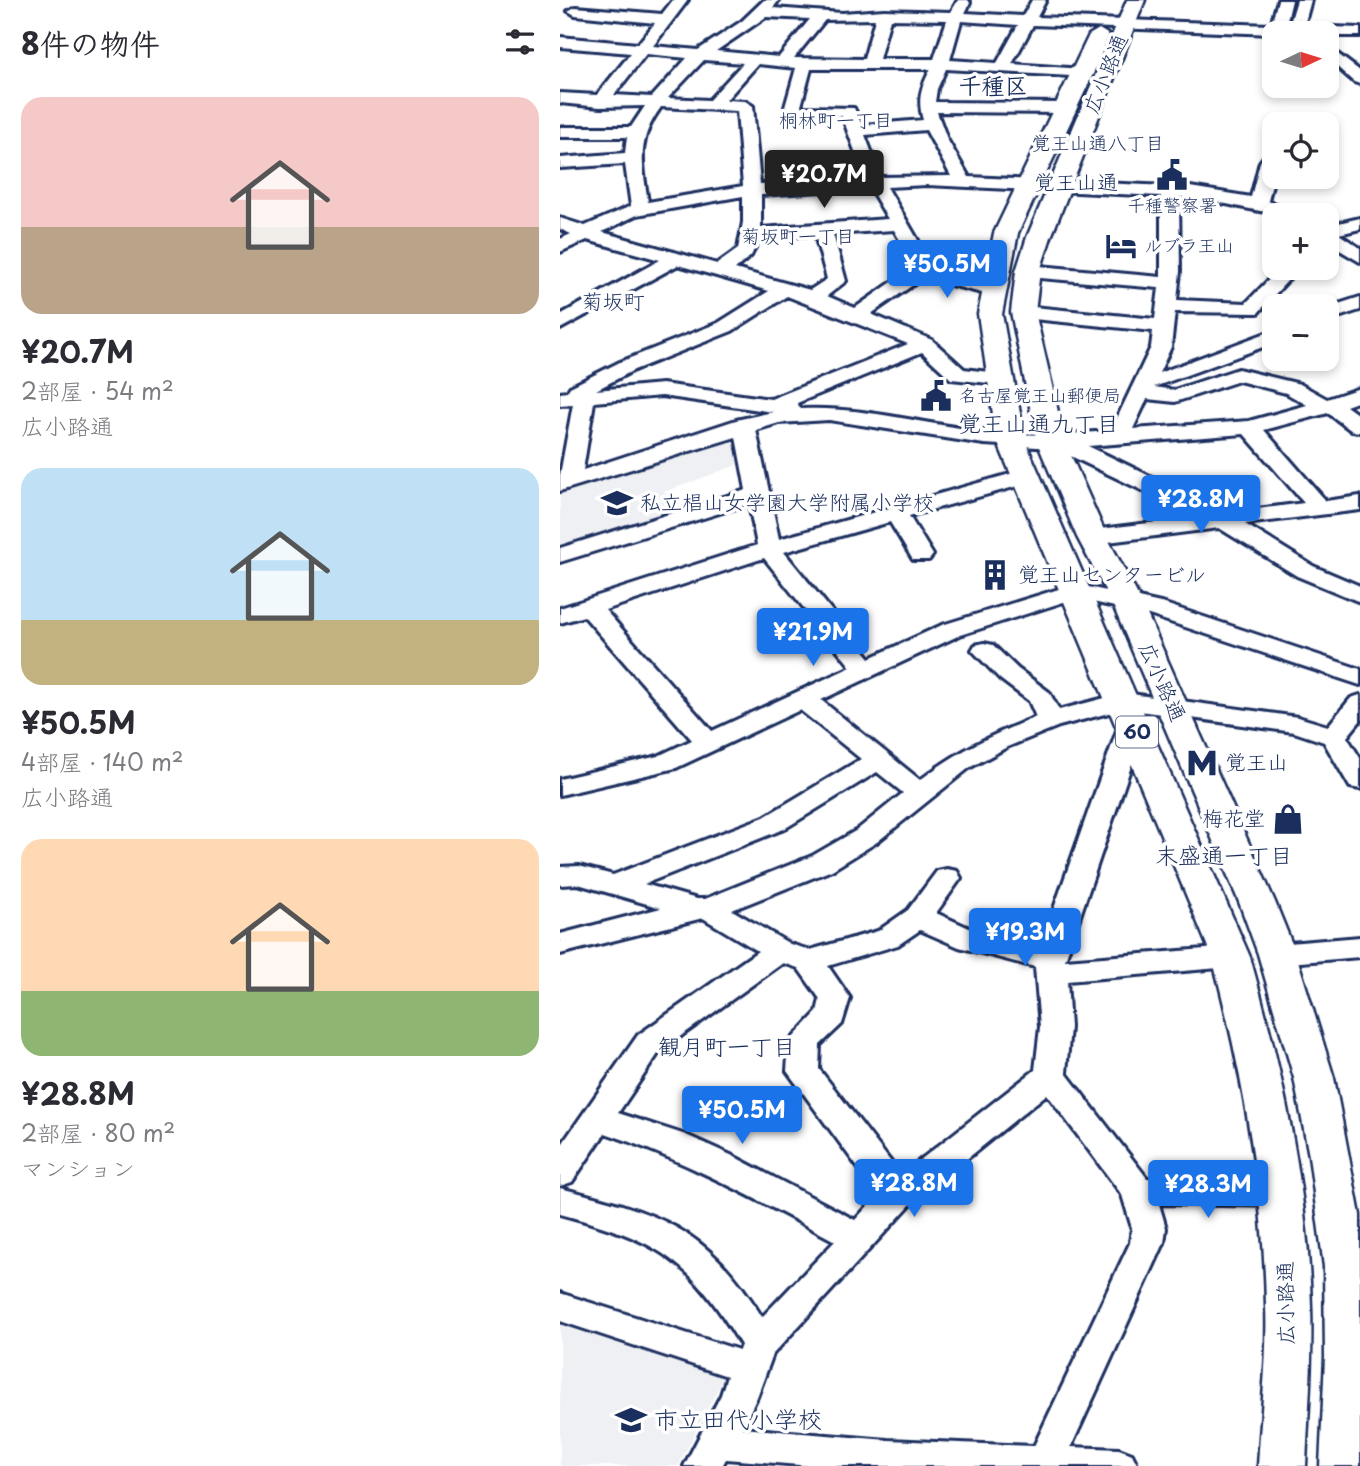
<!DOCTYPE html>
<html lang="ja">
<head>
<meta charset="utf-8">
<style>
	:root { --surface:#fff; --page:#f2f2f3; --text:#2b2b33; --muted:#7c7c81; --accent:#1a73e8 }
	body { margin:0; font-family:"Playpen Sans","Klee One",sans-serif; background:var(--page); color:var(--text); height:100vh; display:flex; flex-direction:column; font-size:26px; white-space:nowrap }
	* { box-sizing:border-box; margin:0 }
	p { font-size:23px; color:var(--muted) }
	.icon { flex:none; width:38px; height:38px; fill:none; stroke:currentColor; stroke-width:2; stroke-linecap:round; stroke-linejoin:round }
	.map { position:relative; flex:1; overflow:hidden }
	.side { display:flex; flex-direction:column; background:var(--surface); width:560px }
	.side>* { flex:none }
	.needle { width:46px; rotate:86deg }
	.buttons { position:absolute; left:702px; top:21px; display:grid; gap:14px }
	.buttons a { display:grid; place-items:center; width:77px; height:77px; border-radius:14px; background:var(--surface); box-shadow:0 4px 10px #0003; font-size:35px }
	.price { position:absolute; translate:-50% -60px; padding:0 16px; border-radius:7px; background:var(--accent); color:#fff; font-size:23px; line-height:46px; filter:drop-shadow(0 2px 4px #0008) }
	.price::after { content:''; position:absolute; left:50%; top:42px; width:21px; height:16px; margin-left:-10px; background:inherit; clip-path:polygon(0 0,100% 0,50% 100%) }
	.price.on { background:#222; color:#fff }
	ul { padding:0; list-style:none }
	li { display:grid; align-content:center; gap:14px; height:371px; padding:0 21px }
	li span { display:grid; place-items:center; height:217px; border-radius:21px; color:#555 }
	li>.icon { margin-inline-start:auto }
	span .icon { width:126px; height:126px; fill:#fffc; stroke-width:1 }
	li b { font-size:30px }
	h2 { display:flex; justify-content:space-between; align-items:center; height:84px; padding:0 21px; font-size:30px }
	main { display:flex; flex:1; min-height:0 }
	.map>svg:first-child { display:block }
</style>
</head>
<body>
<main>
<section class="side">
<h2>8件の物件<svg class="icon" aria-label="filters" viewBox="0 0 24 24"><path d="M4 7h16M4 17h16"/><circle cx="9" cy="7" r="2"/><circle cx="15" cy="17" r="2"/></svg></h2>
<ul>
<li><span style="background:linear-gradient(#f6c9c9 60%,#b9a48a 0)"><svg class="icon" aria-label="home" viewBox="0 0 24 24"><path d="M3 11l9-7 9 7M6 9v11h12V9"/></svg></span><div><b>¥20.7M</b><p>2部屋 · 54 m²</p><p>広小路通</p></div></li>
<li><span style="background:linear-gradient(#bfe0f5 70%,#c2b280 0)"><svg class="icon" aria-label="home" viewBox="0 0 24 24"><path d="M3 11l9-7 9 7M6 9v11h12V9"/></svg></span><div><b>¥50.5M</b><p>4部屋 · 140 m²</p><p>広小路通</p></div></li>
<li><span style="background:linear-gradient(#ffd9b3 70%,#8fb573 0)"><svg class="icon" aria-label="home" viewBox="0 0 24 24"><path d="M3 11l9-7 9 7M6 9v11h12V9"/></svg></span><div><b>¥28.8M</b><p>2部屋 · 80 m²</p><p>マンション</p></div></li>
</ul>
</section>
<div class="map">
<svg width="800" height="1466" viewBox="0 0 800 1466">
	<rect width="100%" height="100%" fill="#fff"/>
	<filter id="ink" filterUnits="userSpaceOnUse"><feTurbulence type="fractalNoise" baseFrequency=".0143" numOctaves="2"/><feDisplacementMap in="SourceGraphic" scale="14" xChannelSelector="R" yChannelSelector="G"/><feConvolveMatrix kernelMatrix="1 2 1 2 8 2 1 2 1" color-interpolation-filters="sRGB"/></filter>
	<g filter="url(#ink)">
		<path fill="#eff0f4" d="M171,437L179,439L185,462L104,492L126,513L0,553V491L88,466Z
			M0,1319L165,1375L118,1466H0Z"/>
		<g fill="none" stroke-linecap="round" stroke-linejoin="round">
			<defs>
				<path id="minor" d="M113,0H128L93,46L138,50L182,21L204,0H219L213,8L282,13L324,10L391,12L398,0H408L410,3L405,13L463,16L472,0H486L477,17L711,25L718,0H732L726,25L729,26L737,0H751L744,26L800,28V36H766V33L714,34L473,25L452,64L523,69L531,74L529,77L386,69L377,89L375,102L505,103L513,108L505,113L377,112L387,139L409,177L630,187L691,197L700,162L703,158H714V176L708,201L735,211L738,215C698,215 660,199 619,197L620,271L617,300L686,303L720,268H739L698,313L615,312L611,347L599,373L714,330V343L594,387L614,390L678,369L740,384L767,399L800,388V401L786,406L800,416V432L792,431L768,413L704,430L766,501L800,496V510L685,524L753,566L800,586V602L737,576L659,528L532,544L524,542L520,537L524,532L532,530L638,517L494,448L424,444L269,420L219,423L196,430L219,539L468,469L476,471L479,476L476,481L349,516L373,555L369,560H353L330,522L224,552L310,658L382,625L515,584L605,604L800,669V685L589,615L516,598L400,635L261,700L360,780C396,752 433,734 476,717L469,701L440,679L412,650L415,645L424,643L433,645L458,669L489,692L499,710L564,693L738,717L768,726L791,698L800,695V721L787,737L800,758V789L790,787L764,742L734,732L564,709L499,726L447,747L409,768L317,842L272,870L172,910L230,944L250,950L318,931L348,910L377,871L387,869L397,871L401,878L376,913L418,932L480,948L560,722L564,716L573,714L582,716L586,722L505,960L671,947L682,950L686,957L682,964L671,967L507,981L510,1027L506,1073L587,1178L720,1180L732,1184L737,1193L732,1202L720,1206L599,1204L606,1228L604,1243L511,1447L559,1449L572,1454L578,1466H251L166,1459L162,1466H124L161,1395L167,1376L0,1321V1293L179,1350L181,1345C129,1258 97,1240 0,1214V1188C98,1213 147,1227 202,1317L275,1241C198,1200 127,1161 45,1133L12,1182L0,1186V1147L78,1035L198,951L143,918L0,954V934L101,908L18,884L0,885V867L19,866L53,875L204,817L301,759L240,710L116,768L0,795V779L98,756L132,740L24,616L0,623V608L197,545L189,504L0,562V548L186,490L176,437L0,491V475L13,404L0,405V393L7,392L10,387L60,362L158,323L209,291L118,265L0,329V315L100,260L27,240L0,252V239L11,234L0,229V218L25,226L71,206L65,164L0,168V158L65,153L67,137H0V127H71L85,106L40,107L0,103V93L37,95L71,53L0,47V37L78,44L95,23L15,15L8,11L15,7L102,14ZM206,17L250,19L219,57L156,51ZM315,19L304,59L234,58L265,20ZM330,19L387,20L374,59H319ZM401,21L458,25L437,63L390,60ZM86,54L127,58L92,97L54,95ZM144,60L183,63L149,100L108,98ZM198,64L236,68L225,107L234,115L282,116L305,178L200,184L193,106L185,101L166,100ZM251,69H371C361,87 357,100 363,120L302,125L294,108L244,107L241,106ZM101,107L177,111L183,186L88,202C82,163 76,141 101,107ZM366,130L391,176L321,177L305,135ZM367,185L601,196V277L468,265L459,271L468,277L599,288L595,319L463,306L453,312L463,318L593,331L591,347L551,431C508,434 465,437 422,431C362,424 301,406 241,409L237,403L362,352L391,379L438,384L445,382L448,378L445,374L404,369L372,340L311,314L363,278L434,296L444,290L441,286L377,270L373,266L327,187ZM310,188L328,219L201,228V195ZM183,196V222L178,249L157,264L42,232L77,215ZM334,230L355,266L295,308L267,296L286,281L273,234ZM255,235L267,279L250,290L175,269L191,256L199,239ZM227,296L348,344L211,399L102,384L36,390L74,370L172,331ZM679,381L726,393L747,405L689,421L573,429L587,399L615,402ZM102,396L213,412L176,420L23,470L34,402ZM684,434L744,503L666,513L528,446ZM204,558L291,667L152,731L45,610ZM317,772L343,793L297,830L252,856L145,899H137L84,884L224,829ZM360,930L399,947L475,967L480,1027L475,1070L341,1175L259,1069L260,1045L282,1024L290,998L268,966L338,945ZM223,963L238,968L260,999L257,1012L229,1042L227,1071L318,1195L295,1220L173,1156L126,1135L58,1113L100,1051ZM487,1094L562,1195L572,1228L570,1243L474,1446L328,1440L182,1428L197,1397L213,1354L350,1205Z
					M766,45L800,71V84L794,82L766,57Z
					M800,218V229L779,234L800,248V262L766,242V226Z
					M800,297V310L766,321V308Z
					M800,937V957L717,964L706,961L702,954L706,947L717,944Z"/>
				<path id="major" d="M567,0H585L491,237L480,271L475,312L505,442L547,537L582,603L715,902L736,954L774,1078L800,1215V1466H760L765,1357L764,1267L749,1156L734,1078L698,954L679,902L552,603L517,537L477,442L451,312L456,271L467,237Z
					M539,29L549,35L533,74L458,233L442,314L465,441L690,957C722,1070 748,1189 751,1307C753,1359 748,1413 746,1466H698C701,1413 708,1359 706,1306C704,1188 682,1071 652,957L437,441L418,314L434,233L529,35Z"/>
			</defs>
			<use href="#minor" stroke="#1b2f5e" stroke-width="6"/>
			<use href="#major" stroke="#1b2f5e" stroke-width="5"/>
			<use href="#minor" fill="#fff" fill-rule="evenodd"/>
			<use href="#major" fill="#fff" fill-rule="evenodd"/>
		</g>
	</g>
	<defs>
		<symbol id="civic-bare" viewBox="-9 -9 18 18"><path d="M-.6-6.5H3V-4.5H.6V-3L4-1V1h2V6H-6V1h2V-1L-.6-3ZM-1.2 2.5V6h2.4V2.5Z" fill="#1b2f5e" stroke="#fff" stroke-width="2.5" paint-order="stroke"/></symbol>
		<symbol id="hotel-bare" viewBox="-9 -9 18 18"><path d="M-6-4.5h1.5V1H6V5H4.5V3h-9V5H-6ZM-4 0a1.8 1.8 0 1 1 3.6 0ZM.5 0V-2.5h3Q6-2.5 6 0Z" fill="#1b2f5e" stroke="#fff" stroke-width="2.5" paint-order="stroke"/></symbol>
		<symbol id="school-bare" viewBox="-9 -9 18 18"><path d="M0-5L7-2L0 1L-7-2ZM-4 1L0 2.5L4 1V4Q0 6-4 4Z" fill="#1b2f5e" stroke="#fff" stroke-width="2.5" paint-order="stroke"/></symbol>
		<symbol id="building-bare" viewBox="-9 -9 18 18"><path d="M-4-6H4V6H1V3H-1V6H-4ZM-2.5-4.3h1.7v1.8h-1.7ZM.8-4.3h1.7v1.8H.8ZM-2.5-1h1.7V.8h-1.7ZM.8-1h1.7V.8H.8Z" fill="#1b2f5e" stroke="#fff" stroke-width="2.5" paint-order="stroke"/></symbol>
		<symbol id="metro-bare" viewBox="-9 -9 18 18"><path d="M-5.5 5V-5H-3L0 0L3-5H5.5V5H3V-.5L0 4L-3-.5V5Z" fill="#1b2f5e" stroke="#fff" stroke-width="2.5" paint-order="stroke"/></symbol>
		<symbol id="shop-bare" viewBox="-9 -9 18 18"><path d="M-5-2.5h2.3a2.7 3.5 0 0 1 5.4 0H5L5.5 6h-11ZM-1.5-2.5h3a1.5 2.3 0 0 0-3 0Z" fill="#1b2f5e" stroke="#fff" stroke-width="2.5" paint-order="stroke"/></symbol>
	</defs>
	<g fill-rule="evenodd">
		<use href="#civic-bare" x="590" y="153" width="44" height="44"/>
		<use href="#hotel-bare" x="539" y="224" width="44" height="44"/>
		<use href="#civic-bare" x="354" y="374" width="44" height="44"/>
		<use href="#school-bare" x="35" y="481" width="44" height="44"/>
		<use href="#building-bare" x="413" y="553" width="44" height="44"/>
		<use href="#metro-bare" x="620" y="741" width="44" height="44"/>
		<use href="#shop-bare" x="706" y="797" width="44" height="44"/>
		<use href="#school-bare" x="49" y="1398" width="44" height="44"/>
	</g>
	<g text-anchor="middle" stroke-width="7" stroke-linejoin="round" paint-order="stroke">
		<g font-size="18" fill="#1b2f5e" stroke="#fff" text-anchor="start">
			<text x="612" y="212" text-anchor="middle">千種警察署</text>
			<text x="584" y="252">ルブラ王山</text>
			<text x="399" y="402">名古屋覚王山郵便局</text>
		</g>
		<g font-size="19" fill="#1b2f5e" stroke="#fff">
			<text x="276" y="127">桐林町一丁目</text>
			<text x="538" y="150">覚王山通八丁目</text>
			<text x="238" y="243">菊坂町一丁目</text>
		</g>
		<rect fill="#fff" stroke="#5f6d8e" stroke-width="2" x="556" y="716.5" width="42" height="31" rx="5"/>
		<g font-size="19" font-weight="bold" fill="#1b2f5e">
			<text x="577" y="739">60</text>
		</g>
		<g font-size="21" fill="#1b2f5e" stroke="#fff">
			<text transform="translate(546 74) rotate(-68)" y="7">広小路通</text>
			<text transform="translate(602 682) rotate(66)" y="7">広小路通</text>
			<text transform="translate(726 1303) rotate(-91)" y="7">広小路通</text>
		</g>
		<g font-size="21" fill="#1b2f5e" stroke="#fff">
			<text x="516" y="190">覚王山通</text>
			<text x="53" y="309">菊坂町</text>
		</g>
		<g font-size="21" fill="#1b2f5e" stroke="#fff" text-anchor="start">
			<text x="80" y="510">私立椙山女学園大学附属小学校</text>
			<text x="458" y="582">覚王山センタービル</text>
			<text x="665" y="770">覚王山</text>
			<text x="705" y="826" text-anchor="end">梅花堂</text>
		</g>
		<g font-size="23" font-weight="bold" fill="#1b2f5e" stroke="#fff">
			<text x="433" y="94">千種区</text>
		</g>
		<g font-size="23" fill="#1b2f5e" stroke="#fff">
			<text x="479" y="432">覚王山通九丁目</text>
			<text x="664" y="864">末盛通一丁目</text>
			<text x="167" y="1055">観月町一丁目</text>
		</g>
		<g font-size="24" fill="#1b2f5e" stroke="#fff" text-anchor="start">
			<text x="94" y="1428">市立田代小学校</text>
		</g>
	</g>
</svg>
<div class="buttons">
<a><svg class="needle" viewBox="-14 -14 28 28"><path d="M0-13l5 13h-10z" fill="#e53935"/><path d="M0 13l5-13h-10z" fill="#7c7c81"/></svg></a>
<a><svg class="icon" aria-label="locate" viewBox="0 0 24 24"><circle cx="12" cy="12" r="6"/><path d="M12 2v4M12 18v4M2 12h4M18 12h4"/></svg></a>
<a>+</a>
<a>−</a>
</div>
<b class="price on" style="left:264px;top:210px">¥20.7M</b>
<b class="price" style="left:387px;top:300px">¥50.5M</b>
<b class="price" style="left:641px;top:535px">¥28.8M</b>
<b class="price" style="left:253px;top:668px">¥21.9M</b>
<b class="price" style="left:465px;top:968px">¥19.3M</b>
<b class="price" style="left:182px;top:1146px">¥50.5M</b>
<b class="price" style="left:354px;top:1219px">¥28.8M</b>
<b class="price" style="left:648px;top:1220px">¥28.3M</b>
</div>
</main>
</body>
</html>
